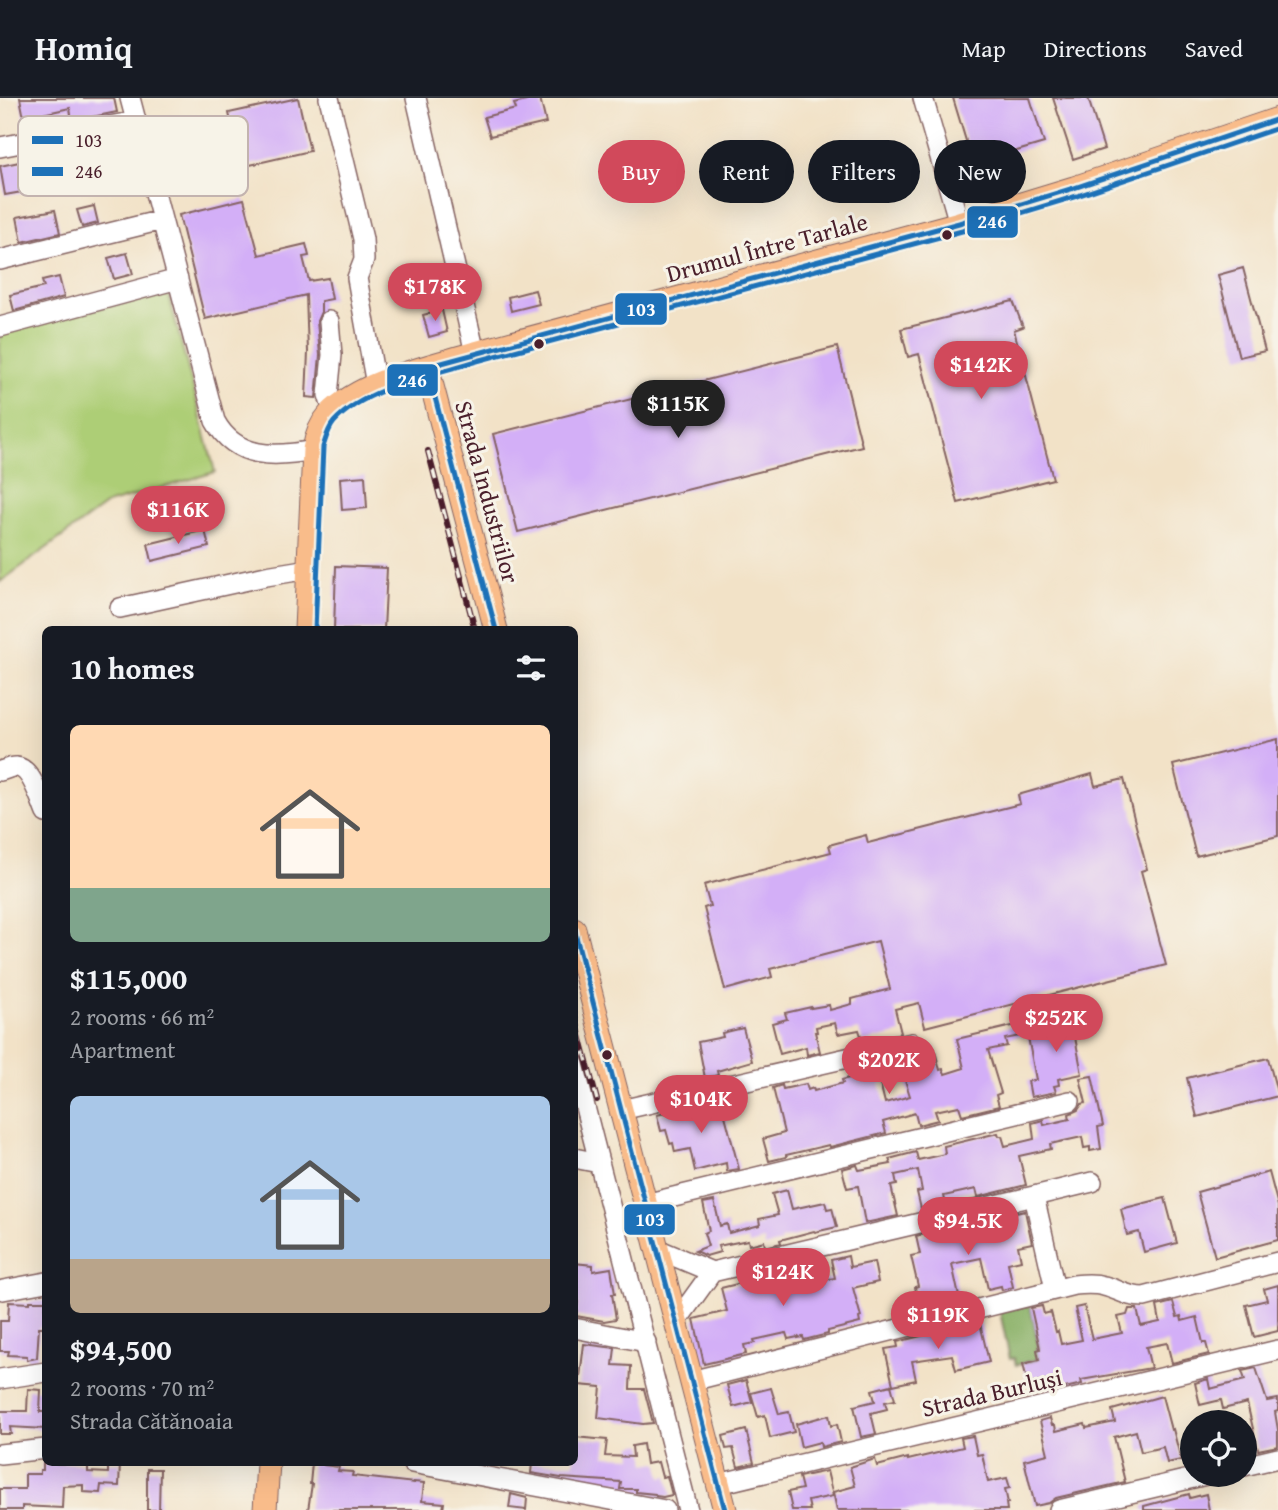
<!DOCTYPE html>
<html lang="en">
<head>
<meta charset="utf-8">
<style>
	:root { --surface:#171b24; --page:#242831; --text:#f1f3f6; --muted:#9ea1a6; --line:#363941; --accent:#d1495b }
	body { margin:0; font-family:"Gentium Book Plus",serif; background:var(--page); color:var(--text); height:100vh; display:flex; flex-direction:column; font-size:26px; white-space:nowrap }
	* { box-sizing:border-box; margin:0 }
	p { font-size:23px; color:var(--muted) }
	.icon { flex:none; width:38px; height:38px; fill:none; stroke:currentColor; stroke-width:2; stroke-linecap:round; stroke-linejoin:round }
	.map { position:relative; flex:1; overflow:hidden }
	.sheet { position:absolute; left:42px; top:528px; width:536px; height:840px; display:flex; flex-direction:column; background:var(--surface); border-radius:10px; box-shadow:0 7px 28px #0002 }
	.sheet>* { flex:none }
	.banner { position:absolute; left:598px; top:42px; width:574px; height:63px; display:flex; gap:14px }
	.tools { position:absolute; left:1180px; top:1312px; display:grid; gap:14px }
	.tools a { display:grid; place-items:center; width:77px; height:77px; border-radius:50%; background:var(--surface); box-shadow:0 7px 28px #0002; font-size:35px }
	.price { position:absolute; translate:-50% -60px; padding:0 16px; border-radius:24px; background:var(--accent); color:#fff; font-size:23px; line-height:46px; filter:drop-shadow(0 2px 4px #0008) }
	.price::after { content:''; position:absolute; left:50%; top:42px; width:21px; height:16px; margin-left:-10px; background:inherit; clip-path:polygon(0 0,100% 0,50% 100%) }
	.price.active { background:#222; color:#fff }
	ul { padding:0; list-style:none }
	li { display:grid; align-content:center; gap:14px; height:371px; padding:0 28px }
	li span { display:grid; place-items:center; height:217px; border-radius:10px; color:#555 }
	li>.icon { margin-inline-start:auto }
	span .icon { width:126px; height:126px; fill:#fffc; stroke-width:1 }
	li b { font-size:30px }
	h2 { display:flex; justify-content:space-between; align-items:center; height:84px; padding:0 28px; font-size:30px }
	.pill { padding:0 24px; border-radius:32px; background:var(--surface); box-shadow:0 7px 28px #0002; font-size:24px; line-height:63px }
	.pill.active { background:var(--accent); color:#fff }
	header { display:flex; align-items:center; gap:42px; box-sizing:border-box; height:98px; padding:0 35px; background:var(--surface); border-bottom:2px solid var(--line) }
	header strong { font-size:33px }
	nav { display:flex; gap:38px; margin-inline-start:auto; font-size:24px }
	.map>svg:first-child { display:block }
</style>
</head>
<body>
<header>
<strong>Homiq</strong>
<nav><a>Map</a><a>Directions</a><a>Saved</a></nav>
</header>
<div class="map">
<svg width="1278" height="1412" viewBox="0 0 1278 1412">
	<rect width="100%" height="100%" fill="#f7f3e8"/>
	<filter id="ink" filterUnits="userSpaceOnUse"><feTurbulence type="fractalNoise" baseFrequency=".0143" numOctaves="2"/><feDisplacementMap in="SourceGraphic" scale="14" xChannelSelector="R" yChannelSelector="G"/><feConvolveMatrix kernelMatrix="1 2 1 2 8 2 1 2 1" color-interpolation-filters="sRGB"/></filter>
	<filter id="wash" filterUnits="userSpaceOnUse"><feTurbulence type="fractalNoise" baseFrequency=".00686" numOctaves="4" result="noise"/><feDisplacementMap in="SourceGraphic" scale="28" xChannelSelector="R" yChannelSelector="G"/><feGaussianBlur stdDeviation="1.57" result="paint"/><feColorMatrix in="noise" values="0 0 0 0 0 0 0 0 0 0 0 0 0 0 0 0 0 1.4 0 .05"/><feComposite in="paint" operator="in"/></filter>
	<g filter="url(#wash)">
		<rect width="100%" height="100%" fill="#f2e2c7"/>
		<path fill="#adce76" stroke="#7c7650" stroke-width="2" d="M168,194L215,374L107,406L0,484V233Z"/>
		<path fill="#8ab167" stroke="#6a6849" stroke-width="2" d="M1030,1206L1039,1250L1036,1251L1038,1261L1016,1267L1014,1260L1010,1261L1000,1214Z"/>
		<g id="blocks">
			<path fill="#d3aff7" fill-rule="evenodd" d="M20,0H114L117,14L72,23L70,10L24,20Z
				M298,0L310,53L241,69L229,15Z
				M525,0H540L546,25L490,38L484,19L516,11L514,6L526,3Z
				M953,0H1030L1044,45L973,66Z
				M1053,0H1088L1104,51L1073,61Z
				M98,50L105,85L79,90V86L57,91L55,82L32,86L33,92L5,97L0,68L48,58L49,64L73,59L72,55Z
				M244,101L259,157L306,146L309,158L303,159L309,183L328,180L332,201L321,203V214L317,223L320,257L316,300L306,299L308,254L306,197L205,221L179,117Z
				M94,108L98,125L82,129L77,112Z
				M55,112L60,135L22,144L17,119Z
				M127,155L133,176L114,181L108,160Z
				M1243,170L1265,253L1239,259L1218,177Z
				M59,179L64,199L14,213L10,197L44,189L42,183Z
				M535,192L539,206L511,213L508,199Z
				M1013,203L1023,229L1014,232L1053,381L958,405L919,256L908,259L901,231Z
				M442,212L447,234L429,239L423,217Z
				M837,249L862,348L518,434L493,336Z
				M365,378L367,410L342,412L340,380Z
				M205,432L209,449L152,463L148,446Z
				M336,468L387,470L384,532H334Z
				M1278,641V738L1196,758L1173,667Z
				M1092,676L1095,688L1124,681L1147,771L1141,773L1166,867L925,929L919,905L895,911L901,935L863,944L859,932L838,936L835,925L816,929L817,934H815L820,954L807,957L806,949L780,956L772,925L787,921L785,915L811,909V910L829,907L830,912L852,906V901L890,891L878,843L770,871L772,879L725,892L704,810L710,808L704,787L831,754L829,747L866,737L868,745L1020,706L1018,697Z
				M1080,911L1084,932L1074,934L1082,976L1058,981L1059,987L1054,988L1056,994L1031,999L1028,983L1036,982L1028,939L1059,932L1056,917Z
				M1025,925H1031L1034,935L1005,941L1007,948L988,952L1001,995L996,997L999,1008L962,1017L959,1008L935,1013L938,1022L918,1027L915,1015L883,1024L886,1035L830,1049L829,1047L786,1057V1059L769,1063L763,1041L784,1035L773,990L782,987L783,991L806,986L808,992L813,990L814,993L843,985L842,982L867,975L866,968L915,957L921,952L934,949L940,972L943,971L945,976L964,970L957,941ZM904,979L910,998L885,1005L880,985Z
				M743,930L752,963L717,973L718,977L705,980L698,944L723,939L722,935Z
				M1268,960L1278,998L1197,1019L1187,980Z
				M1092,978L1103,1028L1098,1029L1101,1051L1090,1053V1049L1084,1050L1082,1039L1050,1046L1051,1051L1019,1058L1026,1087L978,1099L976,1091L944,1098L945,1102L938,1104L939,1107L921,1111L917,1094L922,1093L918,1072L895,1077L897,1087L891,1088L898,1118L865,1125L858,1088L847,1090L842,1071L857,1067L859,1072L891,1066L889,1061L916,1054L918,1062L945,1056L944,1048L998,1035L999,1038H1002L1005,1048L1034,1041L1032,1025L1043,1022L1044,1027L1070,1021L1069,1016L1078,1012L1082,1006L1086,1005L1080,980Z
				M721,1002L739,1071L727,1073L726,1065L695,1073L690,1051L675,1054L673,1045L670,1046L666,1032L661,1033L657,1017Z
				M1269,1074L1278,1108V1142L1215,1159L1197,1094Z
				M787,1092L792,1111L825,1104L827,1111L832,1110L837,1129L815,1134L814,1133L780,1142L781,1145L765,1149L764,1143L749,1147L748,1142L718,1148L720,1154L706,1158L695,1153L708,1148L704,1135L709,1133L703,1105L714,1103L720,1128L727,1126L729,1135L760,1127L759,1121L778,1117L772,1096Z
				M1165,1100L1177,1145L1144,1154L1139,1134L1127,1137L1121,1111Z
				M1025,1113L1032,1145L1018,1148L1021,1162L1008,1165L1013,1189L1002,1192L1001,1188L988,1191L981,1160L952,1166L960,1203L941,1208L940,1205L919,1209L915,1189L918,1188L911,1158L920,1156L916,1138L957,1129L959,1134L986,1128V1126L1001,1123L1000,1119Z
				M848,1158L850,1169L874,1164L878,1184L853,1190L861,1219L859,1220L860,1225L828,1233V1236L804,1242L803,1239L798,1240V1239L788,1241L786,1235L754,1242L755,1245L744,1247L746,1256L704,1266L694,1221L727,1213L721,1190L757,1181L759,1179L772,1176L771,1175L807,1166L812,1184L835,1180L831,1162Z
				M574,1165L593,1167V1173L611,1170L615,1196H612L616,1221L604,1223L576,1218L578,1201H574Z
				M1278,1187V1233L1254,1239L1246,1207L1267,1202L1264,1191Z
				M30,1203H46L45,1229H39L37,1260L27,1262V1258L8,1257L9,1253H0V1223H8L9,1204L30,1205Z
				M1173,1204L1177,1219L1181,1218L1182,1223L1197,1219L1203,1245H1206L1209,1256L1172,1265L1167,1245L1146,1249L1151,1270L1081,1282L1082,1286L1048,1294L1045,1282L1028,1286L1023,1266L1039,1262L1037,1252L1040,1251L1031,1210L1042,1208L1044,1216L1051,1214L1056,1234L1058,1233L1061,1246L1082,1242L1075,1210L1084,1208L1092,1241L1122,1235L1118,1219L1127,1217L1129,1211H1137L1141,1228L1160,1224L1157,1208Z
				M977,1224L978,1226L980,1225L989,1264L956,1272L952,1257L912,1263L916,1282L893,1287L885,1251L898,1249L897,1244Z
				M584,1246L615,1250L613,1267L631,1268L630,1291H644L653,1325L643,1326L598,1320L601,1289L579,1287Z
				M1256,1270L1267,1303L1278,1301V1313L1275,1314L1278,1332V1348L1258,1352L1247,1305L1223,1311L1221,1302L1200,1307L1195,1285L1208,1281L1210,1291L1245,1282L1242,1273Z
				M746,1282L752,1304L733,1309L727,1287Z
				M891,1287L895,1302L885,1304L887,1311L871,1315L876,1336L861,1339L854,1308L875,1303L872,1292Z
				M771,1290L779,1316L789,1314L794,1334L770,1340L765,1317L758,1319L751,1295Z
				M28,1291L41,1292L40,1314H46V1331L10,1329L11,1336H0V1313H27Z
				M1162,1298L1171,1332L1173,1331L1181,1362L1167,1365L1163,1349L1141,1354L1136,1333L1114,1339L1125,1384L1056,1400L1049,1405L1035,1408L1024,1362L1048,1356L1040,1323L1050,1320L1052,1327H1055L1056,1333L1085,1326L1086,1330L1115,1324L1112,1312Z
				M829,1317L831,1328L837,1326L841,1344L821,1349L820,1344L801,1349L796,1326Z
				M746,1332L754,1365L738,1369L733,1350L726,1351L723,1338Z
				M973,1338L977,1357L982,1356L988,1384L1007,1380L1010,1390L1005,1391L1008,1405H1006L1007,1412H837L833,1394L855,1388L850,1369L875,1361L877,1368L908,1360V1362L963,1349L961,1340Z
				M574,1339L607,1342L605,1358L633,1359L632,1348L643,1346L646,1366L658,1364L662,1379L667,1378L672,1397L663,1399L656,1398L655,1396L636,1394V1391H620L621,1384L561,1380L531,1375L532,1365H574Z
				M43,1365L88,1366V1374L108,1375V1365H120L119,1388L101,1387L100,1395L83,1394V1387L63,1388L62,1410L22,1408V1412H0V1391H25V1376H40V1372H43Z
				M312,1365H324V1367L339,1369L338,1373L353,1374L352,1378L414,1385V1384L424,1385L422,1403L444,1405L443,1412H308L312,1386H310Z
				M147,1371H160L159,1412H147Z
				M827,1373L833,1398L808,1403L810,1412H792L788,1394L802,1391L799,1379Z
				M511,1396L527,1400L526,1412L509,1410Z
				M1189,1396L1190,1400L1206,1396L1209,1412H1144V1408Z"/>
		</g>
	</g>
	<g filter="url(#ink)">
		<use href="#blocks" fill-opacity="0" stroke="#856362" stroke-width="2"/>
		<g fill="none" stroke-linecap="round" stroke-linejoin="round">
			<defs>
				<path id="minor" d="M130,0L215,323C236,362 276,359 314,352
					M329,0L363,141L364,162L357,180L376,287
					M416,0L475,255
					M923,0L959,125
					M0,49L136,23
					M0,162L162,122
					M329,223L332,257L328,297L333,313
					M0,229L178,181
					M120,510L266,478L309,471
					M0,673C5,672 12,668 16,669C31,669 41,703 46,715
					M574,966L688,1412
					M621,1012L912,945
					M574,1060L599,1065
					M1034,1098L1092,1084
					M645,1106L1070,1003
					M657,1151L712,1174L1034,1098L1055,1191
					M3,1192L46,1184
					M676,1224L712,1174
					M574,1230L646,1244
					M0,1281L46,1274
					M691,1283L1074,1187C1084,1186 1094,1185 1104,1188C1120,1192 1127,1199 1144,1199L1278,1164
					M0,1356L46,1351
					M412,1365L665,1412
					M1244,1368L1278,1360
					M718,1386L1278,1252
					M1059,1412L1206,1377"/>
				<path id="major" d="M427,269L496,532
					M306,532L314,352C316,339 320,327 329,317C360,283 432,268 475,255L959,125L1074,90L1278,21
					M574,831L725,1412
					M265,1412L268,1365"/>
			</defs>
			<use href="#minor" stroke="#856362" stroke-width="22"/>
			<use href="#major" stroke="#856362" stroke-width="25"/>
			<path stroke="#856362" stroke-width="2.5" stroke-dasharray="2 5" stroke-linecap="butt" d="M574,938L585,936"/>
			<use href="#minor" stroke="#fff" stroke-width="19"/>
			<use href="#major" stroke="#f9bc8a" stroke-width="23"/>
			<defs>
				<path id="rail" d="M428,353L475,532
					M574,915L597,1002"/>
			</defs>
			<use href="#rail" stroke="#4a1f2b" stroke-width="6"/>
			<use href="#rail" stroke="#f7f3e8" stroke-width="3.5" stroke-dasharray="10" stroke-linecap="butt"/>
			<defs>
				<path id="bus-1" d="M427,269L959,125L1074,90L1278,21
					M427,269L496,532
					M574,831L725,1412"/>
				<path id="bus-2" d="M315,532L323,349C326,340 328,331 334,324C364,290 435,276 477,263L962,133L1077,98L1278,30"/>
			</defs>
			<use href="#bus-1" stroke="#f7f3e8" stroke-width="10"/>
			<use href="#bus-2" stroke="#f7f3e8" stroke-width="10"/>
			<use href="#bus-1" stroke="#1d71b8" stroke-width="5"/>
			<use href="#bus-2" stroke="#1d71b8" stroke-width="5"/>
		</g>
	</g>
	<g fill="#4a1f2b" stroke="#f7f3e8" stroke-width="2.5">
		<circle cx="947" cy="137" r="6"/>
		<circle cx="539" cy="246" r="6"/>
		<circle cx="607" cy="957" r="6"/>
	</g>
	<g text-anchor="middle" stroke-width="6" stroke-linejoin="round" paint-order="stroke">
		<g font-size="24" fill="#4a1f2b" stroke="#f7f3e8">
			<text transform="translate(767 150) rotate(-15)" y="8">Drumul Între Tarlale</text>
			<text transform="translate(487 394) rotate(75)" y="8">Strada Industriilor</text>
			<text transform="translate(992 1295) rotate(-13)" y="8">Strada Burluși</text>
		</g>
	</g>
	<rect x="18" y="18" width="230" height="80" rx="10" fill="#f7f3e8" stroke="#c3b3af" stroke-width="2"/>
	<rect x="32" y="38" width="31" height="8" fill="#1d71b8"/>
	<rect x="32" y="69" width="31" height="9" fill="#1d71b8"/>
	<g font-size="19" fill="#4a1f2b">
		<text x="75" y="49">103</text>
		<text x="75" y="80">246</text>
	</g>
	<g stroke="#f7f3e8" stroke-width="2.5">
		<rect x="966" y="107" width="53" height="34" rx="7" fill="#1d71b8"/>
		<rect x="614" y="194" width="54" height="34" rx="7" fill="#1d71b8"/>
		<rect x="386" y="265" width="53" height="34" rx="7" fill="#1d71b8"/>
		<rect x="623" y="1105" width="53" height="33" rx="7" fill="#1d71b8"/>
	</g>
	<g font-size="19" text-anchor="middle" font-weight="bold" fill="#fff">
		<text x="992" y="130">246</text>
		<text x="641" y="218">103</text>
		<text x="412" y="289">246</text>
		<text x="650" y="1128">103</text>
	</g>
</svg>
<div class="tools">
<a><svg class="icon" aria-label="locate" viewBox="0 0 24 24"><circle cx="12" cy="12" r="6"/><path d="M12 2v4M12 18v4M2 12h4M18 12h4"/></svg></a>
</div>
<b class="price" style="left:435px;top:225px">$178K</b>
<b class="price" style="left:981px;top:303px">$142K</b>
<b class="price active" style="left:678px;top:342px">$115K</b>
<b class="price" style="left:178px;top:448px">$116K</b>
<b class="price" style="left:1056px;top:956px">$252K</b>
<b class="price" style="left:889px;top:998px">$202K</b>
<b class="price" style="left:701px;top:1037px">$104K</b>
<b class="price" style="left:968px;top:1159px">$94.5K</b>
<b class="price" style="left:783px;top:1210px">$124K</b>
<b class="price" style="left:938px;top:1253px">$119K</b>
<div class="banner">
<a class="pill active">Buy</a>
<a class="pill">Rent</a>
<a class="pill">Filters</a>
<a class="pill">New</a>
</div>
<section class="sheet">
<h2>10 homes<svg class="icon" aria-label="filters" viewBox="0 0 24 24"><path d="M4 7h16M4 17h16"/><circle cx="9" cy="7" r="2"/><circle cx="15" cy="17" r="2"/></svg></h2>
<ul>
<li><span style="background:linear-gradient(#ffd9b3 75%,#7fa58c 0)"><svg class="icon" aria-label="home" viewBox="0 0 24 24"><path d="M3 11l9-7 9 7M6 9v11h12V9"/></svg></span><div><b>$115,000</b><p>2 rooms · 66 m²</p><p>Apartment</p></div></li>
<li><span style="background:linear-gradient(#a9c7e8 75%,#b9a48a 0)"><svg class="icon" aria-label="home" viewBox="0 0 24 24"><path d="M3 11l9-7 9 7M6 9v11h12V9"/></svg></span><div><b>$94,500</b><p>2 rooms · 70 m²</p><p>Strada Cătănoaia</p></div></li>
</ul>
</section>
</div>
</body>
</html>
